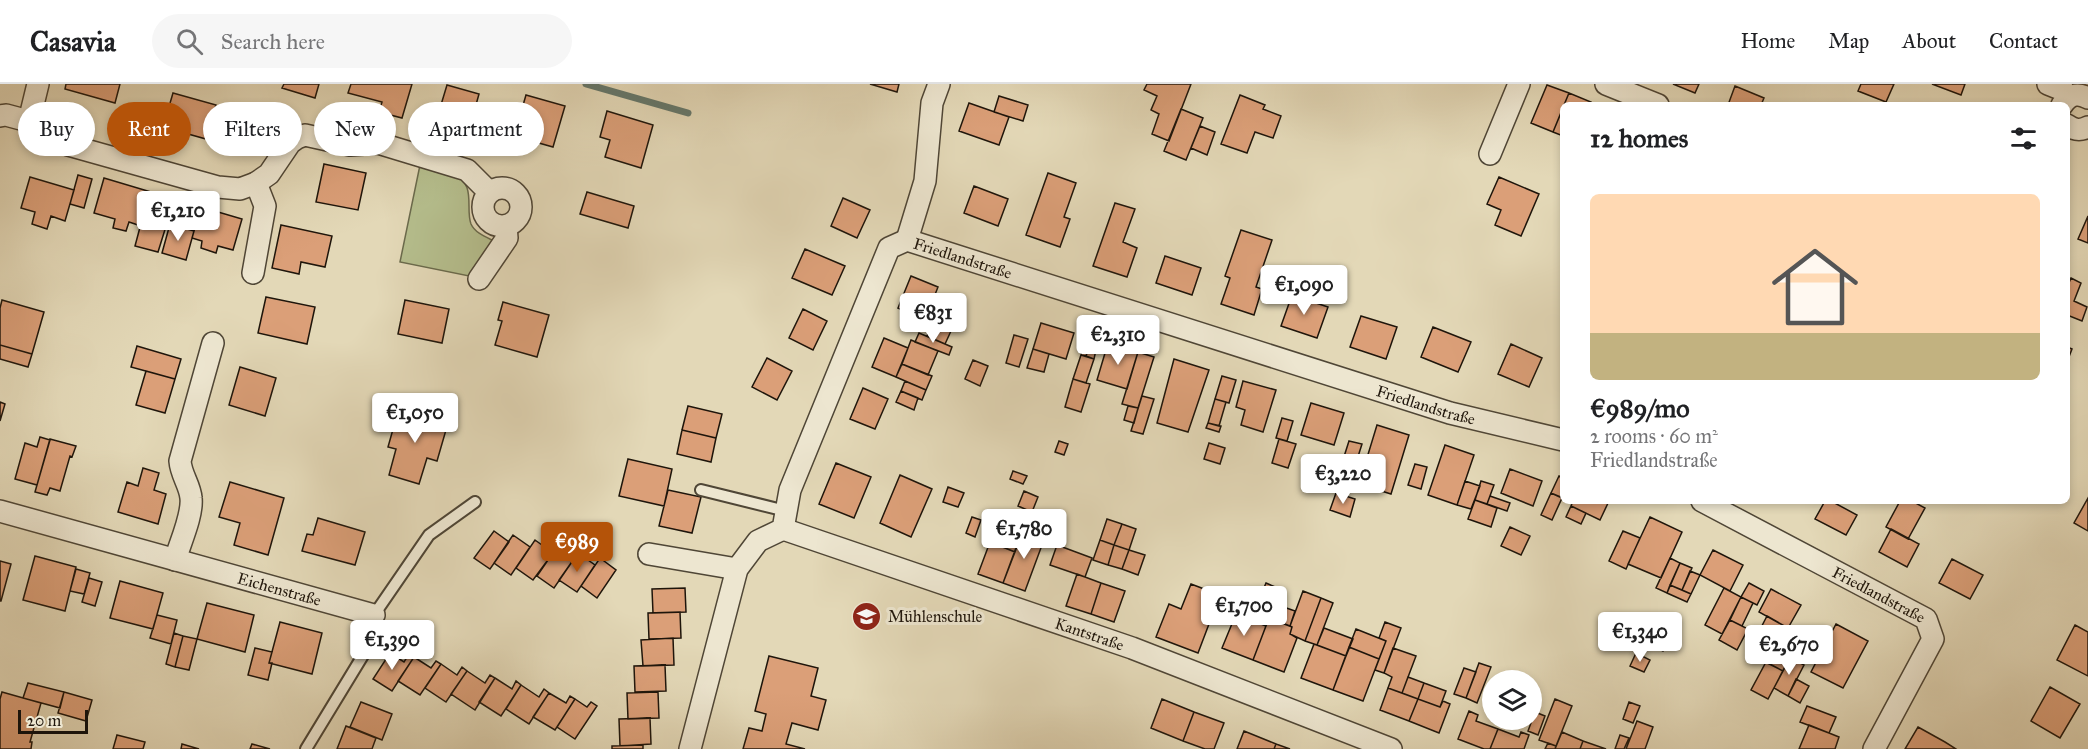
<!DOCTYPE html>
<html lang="en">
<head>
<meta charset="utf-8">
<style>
	:root { --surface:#fff; --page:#f6f6f6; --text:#202124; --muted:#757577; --line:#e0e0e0; --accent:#b45309 }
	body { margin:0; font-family:"IM FELL Great Primer",serif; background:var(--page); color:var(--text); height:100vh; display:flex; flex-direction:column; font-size:22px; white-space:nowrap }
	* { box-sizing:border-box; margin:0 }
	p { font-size:20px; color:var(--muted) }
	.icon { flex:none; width:33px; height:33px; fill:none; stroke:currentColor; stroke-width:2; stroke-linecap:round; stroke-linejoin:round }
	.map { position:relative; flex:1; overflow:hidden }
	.panel { position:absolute; left:1560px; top:18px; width:510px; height:402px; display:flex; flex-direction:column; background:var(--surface); border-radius:9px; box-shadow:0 3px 9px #0003 }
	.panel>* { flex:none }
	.top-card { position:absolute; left:18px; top:18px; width:570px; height:54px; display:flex; gap:12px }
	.buttons { position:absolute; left:1482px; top:586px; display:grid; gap:12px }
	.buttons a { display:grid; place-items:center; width:60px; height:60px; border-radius:50%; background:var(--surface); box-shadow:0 3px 9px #0003; font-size:30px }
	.scale { position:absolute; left:18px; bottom:15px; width:70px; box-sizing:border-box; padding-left:6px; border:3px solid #1e150b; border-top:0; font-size:16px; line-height:21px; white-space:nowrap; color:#1e150b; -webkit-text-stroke:4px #ede6d0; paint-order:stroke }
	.price { position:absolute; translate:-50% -51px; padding:0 14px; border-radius:6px; background:#fff; color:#222; font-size:20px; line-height:39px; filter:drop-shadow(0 2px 3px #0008) }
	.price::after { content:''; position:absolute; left:50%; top:36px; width:18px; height:14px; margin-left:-9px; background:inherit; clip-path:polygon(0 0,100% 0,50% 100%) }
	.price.current { background:var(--accent); color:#fff }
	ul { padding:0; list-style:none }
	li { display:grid; align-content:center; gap:12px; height:318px; padding:0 30px }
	li span { display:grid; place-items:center; height:186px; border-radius:9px; color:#555 }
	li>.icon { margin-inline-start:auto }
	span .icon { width:108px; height:108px; fill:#fffc; stroke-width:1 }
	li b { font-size:26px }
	h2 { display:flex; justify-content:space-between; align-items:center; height:72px; padding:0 30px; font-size:26px }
	.pill { padding:0 21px; border-radius:27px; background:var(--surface); box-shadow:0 3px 9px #0003; font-size:21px; line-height:54px }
	.pill.current { background:var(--accent); color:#fff }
	header { display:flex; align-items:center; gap:36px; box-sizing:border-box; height:84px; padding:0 30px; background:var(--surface); border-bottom:2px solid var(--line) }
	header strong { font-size:28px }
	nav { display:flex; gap:33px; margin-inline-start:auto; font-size:21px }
	.search { width:420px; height:54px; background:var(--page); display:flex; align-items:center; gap:15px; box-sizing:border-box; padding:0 21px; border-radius:33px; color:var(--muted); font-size:22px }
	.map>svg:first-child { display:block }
</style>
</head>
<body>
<header>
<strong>Casavia</strong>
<div class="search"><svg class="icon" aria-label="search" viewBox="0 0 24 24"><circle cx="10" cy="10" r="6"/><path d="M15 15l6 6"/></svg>Search here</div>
<nav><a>Home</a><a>Map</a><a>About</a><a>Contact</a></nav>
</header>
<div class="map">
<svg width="2088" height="665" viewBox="0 0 2088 665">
	<rect width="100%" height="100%" fill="#e3d8b7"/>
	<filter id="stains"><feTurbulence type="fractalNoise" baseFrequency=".00333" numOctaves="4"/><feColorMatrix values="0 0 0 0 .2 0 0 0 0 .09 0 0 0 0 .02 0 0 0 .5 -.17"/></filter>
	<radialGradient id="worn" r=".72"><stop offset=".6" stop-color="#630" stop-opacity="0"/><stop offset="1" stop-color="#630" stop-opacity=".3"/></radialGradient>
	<path fill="#b5be8d" stroke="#6a6a4c" stroke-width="1.5" d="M420,81C431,84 443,86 453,90C477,100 465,124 471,140C475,149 486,153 494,157L474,193L400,178Z"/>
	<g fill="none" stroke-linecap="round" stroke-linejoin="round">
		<path stroke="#65786c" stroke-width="7" d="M586,0L688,29"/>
	</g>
	<path fill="#db9f78" stroke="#1e150b" stroke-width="1.5" d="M66,0H120L115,19L65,5Z
		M284,0H319L315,14L282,4Z
		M351,0H412L402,34L379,28L382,18L348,9Z
		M870,0H899L897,8Z
		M1147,0H1191L1169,57L1152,50L1159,30L1151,26L1157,12L1144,6Z
		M1673,0H1699L1695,9Z
		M1861,0H1894L1886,18L1858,7Z
		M1932,0H1965L1961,11Z
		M447,1L479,10L467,53L434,44Z
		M1547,1L1569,9L1553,48L1531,39Z
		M1735,2L1764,14L1761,21H1728Z
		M173,9L216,21L206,55L163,43Z
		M1569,9L1591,18L1589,21H1564Z
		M526,11L565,22L553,63L514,52Z
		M1240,11L1265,21L1263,25L1281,32L1273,54L1255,48L1247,69L1221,60Z
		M999,12L1028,21L1023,37L994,28Z
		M969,19L1009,33L999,61L959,47Z
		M1563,24V52L1553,48Z
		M1181,25L1203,34L1186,76L1164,67Z
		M607,27L653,41L641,84L605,73L610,56L600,53Z
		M1200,42L1215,48L1207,71L1191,64Z
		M324,80L366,89L358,126L316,118Z
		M1048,89L1076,99L1064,133L1070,135L1060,163L1026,151Z
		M78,91L92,95L84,124L70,120Z
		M30,93L74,106L65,137L51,132L47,145L32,140L35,128L21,124Z
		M1499,93L1539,110L1521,152L1495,141L1501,126L1487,120Z
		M104,94L151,108L141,142L129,138L126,147L113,144L115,135L94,129Z
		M974,102L1008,115L998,142L964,129Z
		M587,108L634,122L628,144L580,130Z
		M843,114L870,126L857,154L831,142Z
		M1115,119L1135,125L1123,158L1137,164L1127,193L1093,182Z
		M201,123L242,135L233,166L218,162L216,169L201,164L202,157L192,154Z
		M143,132L167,139L158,168L135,162Z
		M2088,132V159L2078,155Z
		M170,140L194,147L186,176L162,169Z
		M281,141L332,152L325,183L301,178L299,190L272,184Z
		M1241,146L1272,156L1256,203L1262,205L1254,231L1221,220L1230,194L1225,192Z
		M805,165L845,182L832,211L792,194Z
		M1165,172L1201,184L1192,211L1156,199Z
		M911,192L938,203L925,236L898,224Z
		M2071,194L2081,199L2074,217L2087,223L2082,237L2067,231V200L2068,201Z
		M1292,211L1328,223L1317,254L1281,242Z
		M266,213L315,223L307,260L258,249Z
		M2,216L44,228L32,270L0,261V224Z
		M405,216L449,225L442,259L398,250Z
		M503,218L549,231L537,273L495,261L502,237L498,236Z
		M803,225L827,237L813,266L789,254Z
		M1361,232L1397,243L1386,275L1350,263Z
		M1041,239L1074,249L1066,275L1033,265Z
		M933,240L951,247L945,260L927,252Z
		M1433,243L1471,258L1458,288L1421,273Z
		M919,249L952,263L949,271L915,258Z
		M1014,251L1028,255L1019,283L1006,279Z
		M884,254L908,264L896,293L872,283Z
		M911,256L938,267L928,291L902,280Z
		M1108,259L1138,268L1127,305L1097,296Z
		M1511,260L1542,274L1529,303L1498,290Z
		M0,261L32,270L28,283L0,275Z
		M137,262L181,275L175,295L131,283Z
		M1083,262L1089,264L1086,272L1081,271Z
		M2067,263L2072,265L2067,278Z
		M1089,264L1096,266L1094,275L1086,272Z
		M1033,265L1049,270L1044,288L1027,284Z
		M1138,268L1154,273L1138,324L1122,320Z
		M1081,271L1094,275L1086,299L1073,295Z
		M767,274L792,287L777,316L752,303Z
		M1174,275L1209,286L1188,348L1157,339Z
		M973,276L988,282L980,302L965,295Z
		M902,280L932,292L926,306L896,293Z
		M240,283L276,294L265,332L229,321Z
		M146,287L175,295L165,329L136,321Z
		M1222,292L1236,296L1229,319L1215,315Z
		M1073,295L1090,300L1081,328L1065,323Z
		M905,297L926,306L922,316L901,307Z
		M1243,297L1276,306L1263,348L1241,341L1245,326L1236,323Z
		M863,304L888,315L875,345L850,335Z
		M901,307L918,314L914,326L896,318Z
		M1142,312L1154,315L1143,350L1131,347Z
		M1215,315L1226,318L1219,342L1208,339Z
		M0,318L5,320L0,337Z
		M1311,319L1344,329L1334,361L1301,351Z
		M688,322L722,330L716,354L682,346Z
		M1128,322L1138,324L1134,339L1124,336Z
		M399,324L448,339L437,377L427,374L419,400L389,391L396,365L388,363Z
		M1282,334L1293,337L1287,357L1276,354Z
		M1208,339L1221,342L1219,348L1206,344Z
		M1377,341L1409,351L1391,410L1359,400Z
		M682,346L716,354L711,378L677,370Z
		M40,353L50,356L37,401L15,395L25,359L37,363Z
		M50,355L76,362L72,373L70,372L60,407L50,404L47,411L35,408Z
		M1279,355L1296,360L1288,384L1272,379Z
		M1059,357L1068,360L1064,371L1055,368Z
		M1349,357L1362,360L1355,382L1342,379Z
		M1209,359L1225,364L1220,380L1204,375Z
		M1445,361L1474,371L1457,421L1428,411Z
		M628,375L672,385L664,422L619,412Z
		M836,379L871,393L854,434L819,420Z
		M1415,380L1427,383L1421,405L1408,401Z
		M143,384L159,389L154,406L166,410L158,440L118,428L127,398L138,402Z
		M1510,385L1542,397L1533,422L1501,409Z
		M1013,387L1027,392L1023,400L1010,395Z
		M900,391L932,405L911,453L880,439Z
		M1559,392L1563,394V414L1551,409Z
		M1465,397L1480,402L1471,425L1457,421Z
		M1481,397L1494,401L1487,420L1475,416Z
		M230,398L284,414L268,471L234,461L240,439L219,433Z
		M948,403L964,409L958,423L943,418Z
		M668,406L701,413L692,449L659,442Z
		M1024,407L1038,413L1032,428L1018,422Z
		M1336,409L1355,415L1350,433L1330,426Z
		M1551,409L1562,414L1552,436L1541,431Z
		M1490,412L1510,419L1507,427L1487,420Z
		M2088,414V447L2074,439Z
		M1475,416L1497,424L1491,443L1468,435Z
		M1573,417H1609L1600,436L1571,422Z
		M1825,417H1831L1857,431L1846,451L1815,435Z
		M1900,417H1912L1925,424L1908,455L1886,443Z
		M1571,422L1586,429L1581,440L1566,433Z
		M972,433L981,436L975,453L966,449Z
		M1650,433L1682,448L1661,494L1628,480Z
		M318,434L365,448L355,481L302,467L307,450L313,451Z
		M1008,435L1025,441L1021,451L1005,445Z
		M1107,435L1122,440L1114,461L1100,456Z
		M1122,440L1136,445L1129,466L1114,461Z
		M996,442L1021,451L1015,468L990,458Z
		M1510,443L1530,452L1521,471L1501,462Z
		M1023,445L1045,453L1025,507L1003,499Z
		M1891,445L1919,460L1907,483L1879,468Z
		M494,447L509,458L490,485L474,474Z
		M1623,447L1640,454L1626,485L1609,477Z
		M513,451L530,463L511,491L494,479Z
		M535,456L553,469L533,496L516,484Z
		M1100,456L1114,461L1108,481L1093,476Z
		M990,458L1015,468L1003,499L978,490Z
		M1057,461L1092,474L1085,493L1050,481Z
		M1114,461L1129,466L1122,485L1108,481Z
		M557,463L574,475L554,504L537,492Z
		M1129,466L1145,471L1138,491L1122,485Z
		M1713,466L1743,481L1730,507L1700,491Z
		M578,469L595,481L577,508L559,496Z
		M35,472L76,483L65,527L23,516Z
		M600,474L616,486L597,514L581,502Z
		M1670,474L1680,479L1667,509L1656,504Z
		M1952,475L1983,491L1970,515L1939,499Z
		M0,477L11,480L1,517H0Z
		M1680,479L1692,484L1682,506L1670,501Z
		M76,485L90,489L84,510L70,507Z
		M1690,487L1700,491L1691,510L1682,506Z
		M1077,490L1101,499L1091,530L1066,522Z
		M89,494L102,498L95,522L82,518Z
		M120,497L163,509L153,545L110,534Z
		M1101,499L1125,507L1114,538L1091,530Z
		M1266,499L1280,505L1274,522L1259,516Z
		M1749,499L1764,507L1757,521L1741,513Z
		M1191,500L1220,511L1198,569L1156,553L1169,520L1181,525Z
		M1670,501L1691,510L1687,518L1667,509Z
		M685,504L686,528L653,529L652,505Z
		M1724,504L1741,513L1722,550L1705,541Z
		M1771,505L1801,521L1788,544L1759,528Z
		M1303,507L1321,514L1305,557L1290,550L1292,543L1290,542Z
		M1741,513L1753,519L1742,542L1730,536Z
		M1321,514L1333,519L1317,561L1305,557Z
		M1259,516L1274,522L1266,542L1251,536Z
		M207,519L254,531L245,568L197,555Z
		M1275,520L1295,527L1290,542L1269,534Z
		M680,528L681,554L649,555L648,529Z
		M1236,530L1266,542L1253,576L1222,564Z
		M157,531L177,536L171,560L150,554Z
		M1767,532L1788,544L1769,580L1748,569Z
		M1269,534L1292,543L1290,550L1297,554L1284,588L1253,576Z
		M1730,536L1748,545L1737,566L1719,556Z
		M280,538L322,549L312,590L269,579Z
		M1385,538L1401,544L1384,589L1375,586L1386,557L1379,554Z
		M1653,539L1673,548L1663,567L1644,558Z
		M1836,540L1868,557L1843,604L1811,588Z
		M2075,541L2088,548V592L2057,576Z
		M1324,544L1353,555L1346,572L1317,561Z
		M1356,545L1386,557L1379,575L1349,563Z
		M174,549L183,552L175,583L166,580Z
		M183,552L197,555L189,586L175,583Z
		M673,554L674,581L643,582L641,556Z
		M1314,560L1346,572L1333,606L1301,594Z
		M1779,561L1793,569L1783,587L1769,580Z
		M1349,563L1379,575L1363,617L1333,606Z
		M255,564L272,568L269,579H272L268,596L248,591Z
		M1393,564L1416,572L1402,609L1388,604L1392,593L1384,589Z
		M390,569L404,578L409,570L414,573L392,607L373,595Z
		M1636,569L1650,576L1644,588L1630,582Z
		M769,572L818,584L811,612L826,616L818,646L792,639L786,660L805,665H743L749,644L762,647L766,630L755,627Z
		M414,573L431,584L436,577L441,580L420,611L398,597Z
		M1790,573L1804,581L1788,612L1774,604Z
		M1766,578L1783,587L1768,615L1751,606Z
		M1479,579L1491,583L1477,619L1466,614Z
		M441,580L457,591L462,583L467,587L446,618L425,604Z
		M665,581L666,607L635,608L634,582Z
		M1464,584L1476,588L1466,614L1454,610Z
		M467,587L485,599L490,591L495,594L475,626L451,610Z
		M1408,593L1424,599L1418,615L1402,609Z
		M495,594L512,605L516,597L521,601L501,632L479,618Z
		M1796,595L1809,602L1800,619L1788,612Z
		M28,599L64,608L60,624L23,614Z
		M1424,599L1446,607L1440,623L1418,615Z
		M521,601L539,613L544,605L549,609L529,640L506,625Z
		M2050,603L2080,620L2060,654L2031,637Z
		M1388,604L1418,615L1409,637L1380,626Z
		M2,608L41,619L30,658H32L31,665H0V615Z
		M64,608L92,616L86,637L58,629Z
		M658,608L659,634L628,635L627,609Z
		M549,609L566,619L570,612L575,615L555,646L533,633Z
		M575,615L587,623L591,618L597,622L575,655L557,643Z
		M1162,615L1194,628L1183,657L1151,644Z
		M1418,615L1440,623L1443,617L1450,620L1439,649L1409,637Z
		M1555,615L1572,622L1556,662L1539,656Z
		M361,618L392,630L382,656L350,643Z
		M1629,618L1640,622L1633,639L1623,635Z
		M1807,622L1836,633L1829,649L1800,638Z
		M1469,627L1478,631L1476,637L1498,645L1490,665H1484L1458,655Z
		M1194,628L1224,639L1214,665H1205L1183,657Z
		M1535,628L1545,632L1538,651L1528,647Z
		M650,634L651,660L620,662L619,635Z
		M1637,637L1653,643L1645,665H1626Z
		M1809,641L1839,653L1835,665H1799Z
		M346,642L376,654L372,665H337Z
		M1918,643L1945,658L1956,665H1905Z
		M1498,645L1519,653L1521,648L1529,651L1524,665H1490Z
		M1244,647L1276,660L1274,665H1237Z
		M1562,648L1583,657L1580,665H1555Z
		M117,651L145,658L143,665H113Z
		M1620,651L1629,654L1624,665H1615Z
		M1583,657L1606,665H1580Z
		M1548,659L1556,662L1555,665H1545Z
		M182,660L199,665H181Z
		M252,660L270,665H250Z
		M1276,660L1290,665H1274Z
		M643,661V665H612V662Z"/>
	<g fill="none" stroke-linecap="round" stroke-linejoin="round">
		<defs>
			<path id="lane" d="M701,406L786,427
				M306,665L376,550L374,531L429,451L475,418"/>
			<g id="street">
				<path d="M1606,0L1658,21"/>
				<path d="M2048,0L2063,6L2067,14"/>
				<path d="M2062,21C2069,11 2077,8 2088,14"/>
				<path d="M0,32L6,31L47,42L68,61L218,103L240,105L256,99L269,90L290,59L297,54L305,51L350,61L378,59L467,86L489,108"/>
				<path d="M29,37L38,0"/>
				<path d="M2067,41C2074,46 2080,47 2088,43"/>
				<path d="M1490,70L1519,0"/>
				<circle cx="502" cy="123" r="19"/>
				<path d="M907,156L925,97L932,19L939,0"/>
				<path d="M253,189L265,122L256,99"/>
				<path d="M479,195L507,154L506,142"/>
				<path id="s1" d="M1702,417L1926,535L1933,555L1874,665"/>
				<path id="s2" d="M0,427L374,531"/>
				<path id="s3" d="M783,445L1132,564L1391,665"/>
				<path d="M649,470L737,485"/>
				<path d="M175,476C180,459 193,431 191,414C190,401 181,391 180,377L213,259"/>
				<path id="s4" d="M690,665L737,485L758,457L783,445L790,406L889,164L907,156L1450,329L1563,356"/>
			</g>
		</defs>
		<use href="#lane" stroke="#4f4636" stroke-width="14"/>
		<use href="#street" stroke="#4f4636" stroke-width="24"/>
		<use href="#lane" stroke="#ede6d0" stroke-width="10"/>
		<use href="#street" stroke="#ede6d0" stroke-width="21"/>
	</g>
	<defs>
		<symbol id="school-disc" viewBox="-11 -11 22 22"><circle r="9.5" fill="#8f2418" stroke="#ede6d0"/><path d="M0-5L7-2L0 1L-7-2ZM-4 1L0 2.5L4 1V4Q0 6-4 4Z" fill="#fff"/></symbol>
	</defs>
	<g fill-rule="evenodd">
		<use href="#school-disc" x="850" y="516" width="33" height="33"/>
	</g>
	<g text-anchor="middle" stroke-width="6" stroke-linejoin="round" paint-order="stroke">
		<g font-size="16" fill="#1e150b" stroke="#ede6d0">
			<text dy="6" stroke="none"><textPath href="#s4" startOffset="628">Friedlandstraße</textPath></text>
			<text dy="6" stroke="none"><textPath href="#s4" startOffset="1114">Friedlandstraße</textPath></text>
			<text dy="6" stroke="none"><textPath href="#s2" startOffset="290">Eichenstraße</textPath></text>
			<text dy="6" stroke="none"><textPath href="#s1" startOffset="200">Friedlandstraße</textPath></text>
			<text dy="6" stroke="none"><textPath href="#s3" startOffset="324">Kantstraße</textPath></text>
		</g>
		<g font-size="16" fill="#1e150b" stroke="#ede6d0" text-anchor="start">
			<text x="888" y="538">Mühlenschule</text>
		</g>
	</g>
	<rect width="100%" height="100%" filter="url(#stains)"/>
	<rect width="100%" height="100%" fill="url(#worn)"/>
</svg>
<div class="buttons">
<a><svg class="icon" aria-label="layers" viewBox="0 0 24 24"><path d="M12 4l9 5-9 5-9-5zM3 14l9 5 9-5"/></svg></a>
</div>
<div class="scale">20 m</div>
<b class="price" style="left:178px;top:158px">€1,210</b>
<b class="price" style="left:1304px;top:232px">€1,090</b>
<b class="price" style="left:933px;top:260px">€831</b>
<b class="price" style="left:1118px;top:282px">€2,310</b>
<b class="price" style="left:415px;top:360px">€1,050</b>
<b class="price" style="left:1343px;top:421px">€3,220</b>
<b class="price" style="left:1024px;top:476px">€1,780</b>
<b class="price current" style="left:577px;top:489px">€989</b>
<b class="price" style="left:1244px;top:553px">€1,700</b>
<b class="price" style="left:1640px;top:579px">€1,340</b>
<b class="price" style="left:392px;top:587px">€1,390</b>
<b class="price" style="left:1789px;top:592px">€2,670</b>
<div class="top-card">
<a class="pill">Buy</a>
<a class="pill current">Rent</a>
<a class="pill">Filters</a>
<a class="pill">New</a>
<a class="pill">Apartment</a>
</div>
<section class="panel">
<h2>12 homes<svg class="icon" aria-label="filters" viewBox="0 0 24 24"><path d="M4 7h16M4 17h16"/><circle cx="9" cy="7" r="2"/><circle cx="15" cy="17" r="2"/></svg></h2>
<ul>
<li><span style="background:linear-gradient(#ffd9b3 75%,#c2b280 0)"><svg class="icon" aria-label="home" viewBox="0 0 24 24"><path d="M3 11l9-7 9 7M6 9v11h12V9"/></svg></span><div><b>€989/mo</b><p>2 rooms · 60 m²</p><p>Friedlandstraße</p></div></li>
</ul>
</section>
</div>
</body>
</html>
